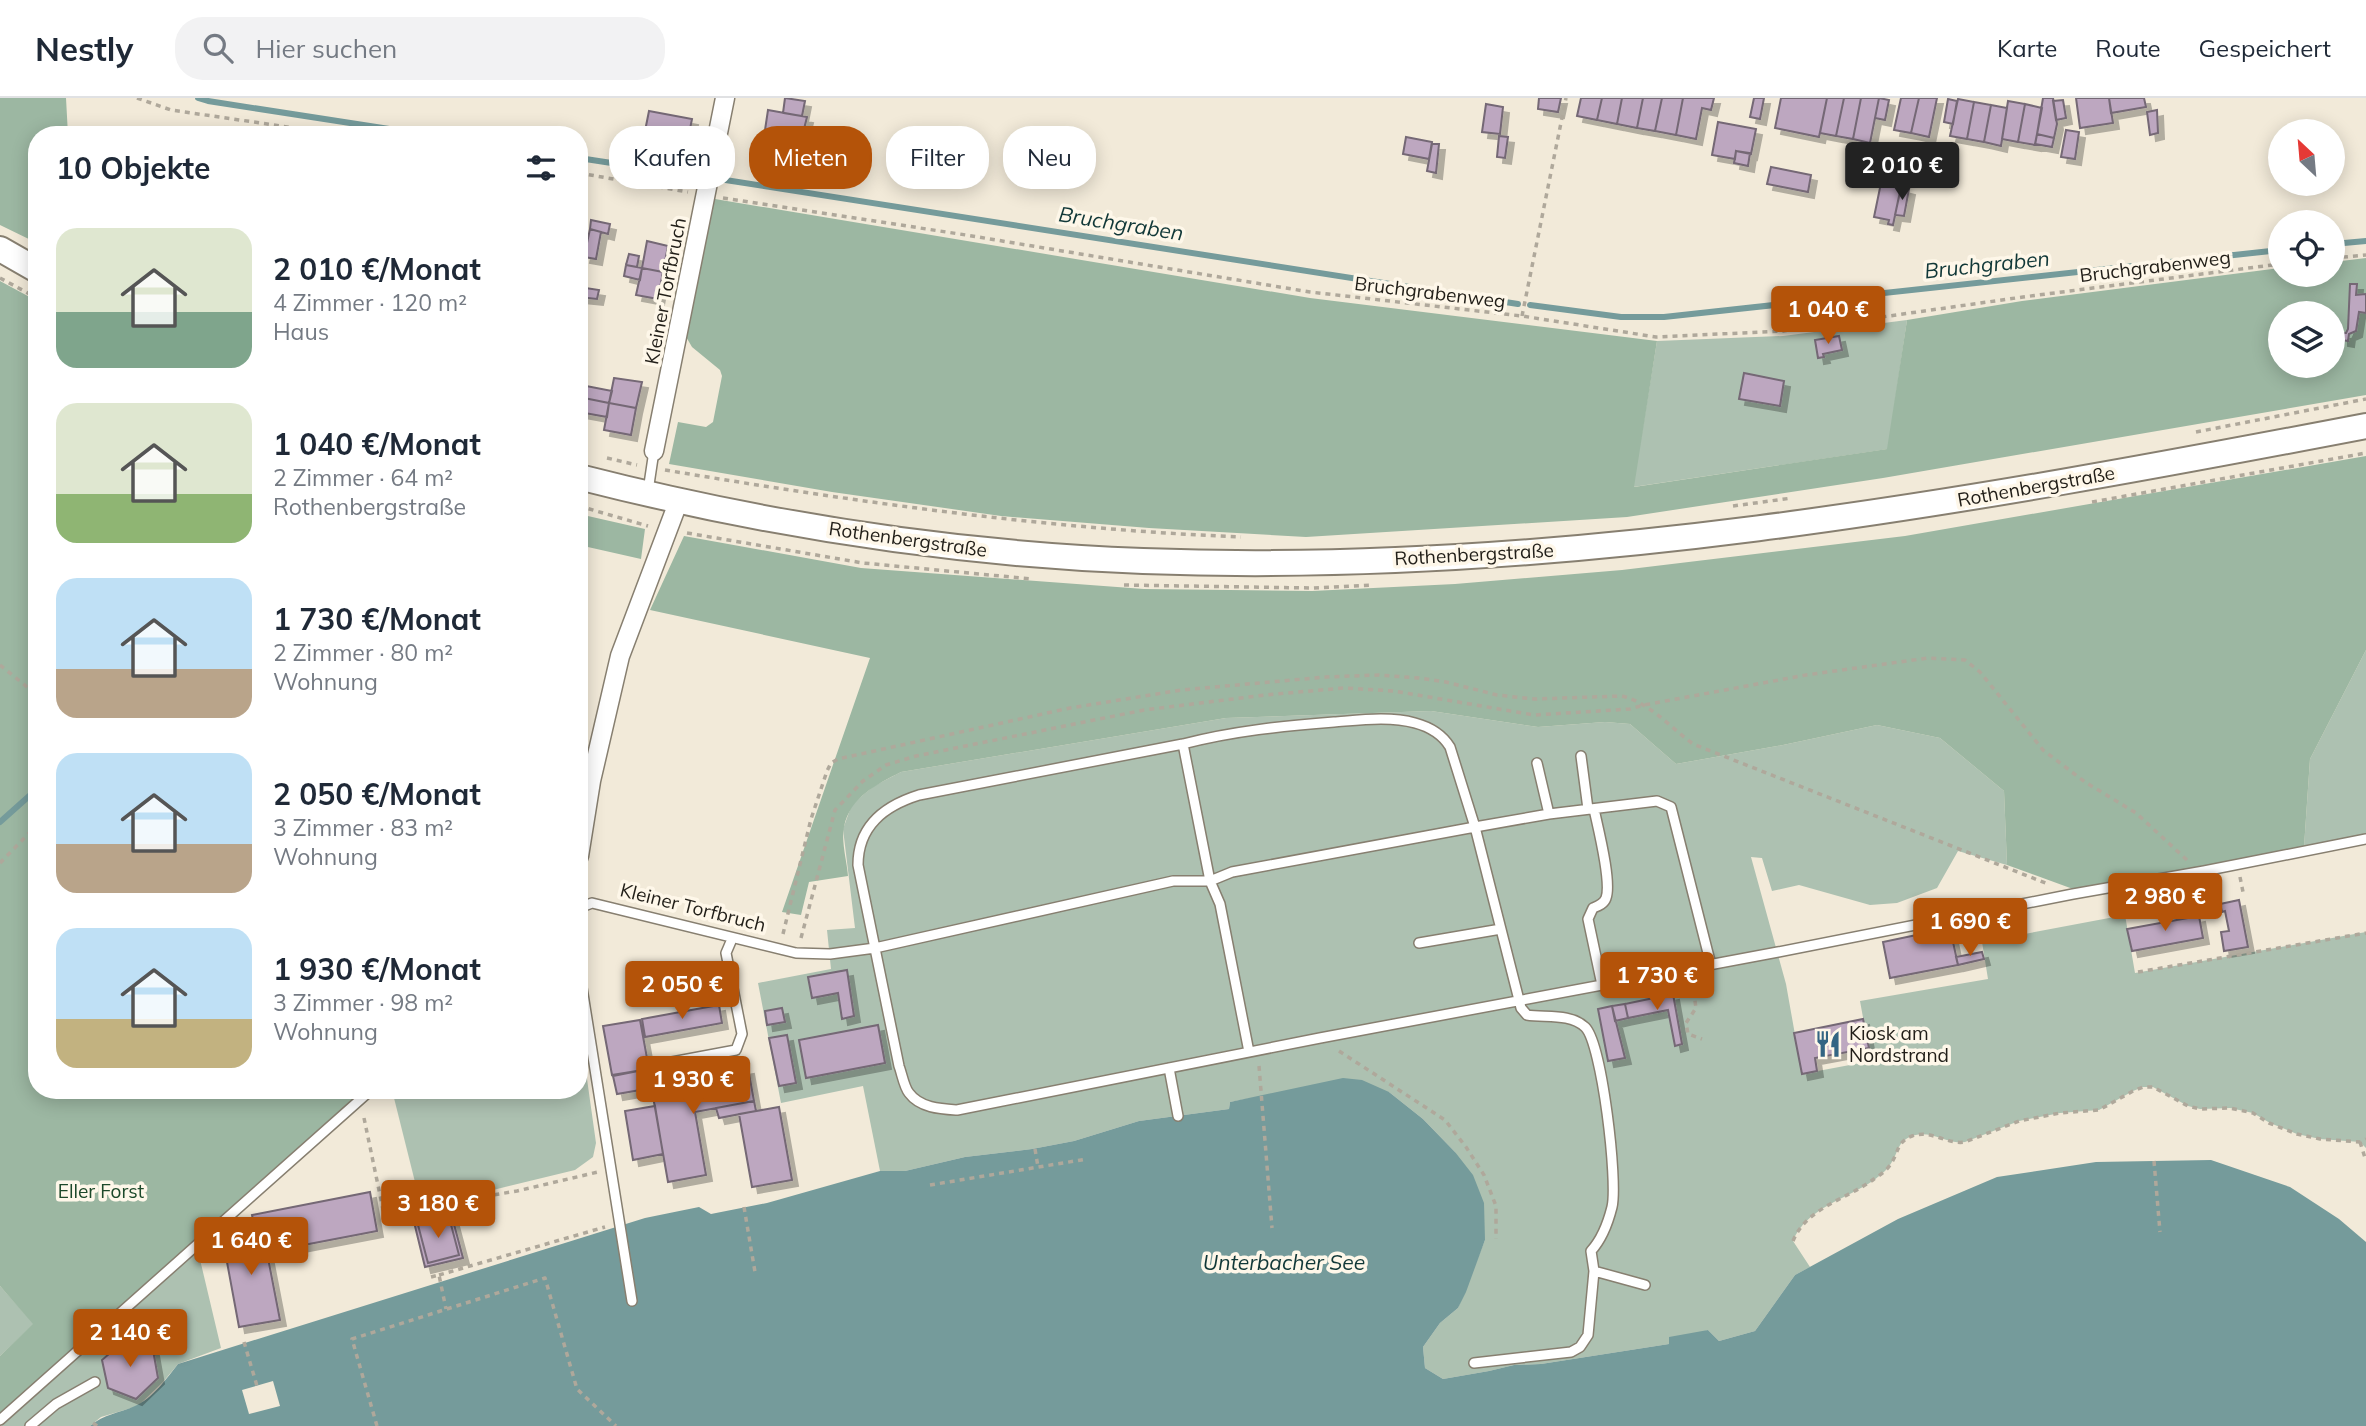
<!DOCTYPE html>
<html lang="de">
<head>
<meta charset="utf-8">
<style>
	:root { --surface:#fff; --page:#f2f2f3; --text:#1f2937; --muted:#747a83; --line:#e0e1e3; --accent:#b45309 }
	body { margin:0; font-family:Mulish,sans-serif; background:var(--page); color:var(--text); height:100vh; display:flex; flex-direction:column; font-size:26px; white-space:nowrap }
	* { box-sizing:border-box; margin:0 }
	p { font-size:23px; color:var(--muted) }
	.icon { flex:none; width:38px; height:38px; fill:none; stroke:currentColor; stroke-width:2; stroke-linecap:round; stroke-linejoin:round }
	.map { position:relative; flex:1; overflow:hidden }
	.drawer { position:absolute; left:28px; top:28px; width:560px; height:973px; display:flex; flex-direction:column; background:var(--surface); border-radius:28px; box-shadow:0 4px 18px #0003 }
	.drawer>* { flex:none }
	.top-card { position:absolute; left:609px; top:28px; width:665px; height:63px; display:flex; gap:14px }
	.needle { width:46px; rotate:334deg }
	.fabs { position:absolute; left:2268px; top:21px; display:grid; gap:14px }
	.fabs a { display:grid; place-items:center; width:77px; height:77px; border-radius:50%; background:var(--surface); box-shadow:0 4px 18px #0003; font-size:35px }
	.price { position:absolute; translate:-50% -60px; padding:0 16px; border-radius:7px; background:var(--accent); color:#fff; font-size:23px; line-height:46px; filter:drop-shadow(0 2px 4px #0008) }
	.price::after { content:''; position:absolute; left:50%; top:42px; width:21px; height:16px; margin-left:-10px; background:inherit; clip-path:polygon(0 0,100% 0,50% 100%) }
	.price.selected { background:#222; color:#fff }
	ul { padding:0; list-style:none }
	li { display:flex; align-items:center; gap:21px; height:175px; padding:0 28px }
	li span { display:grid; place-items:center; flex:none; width:196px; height:140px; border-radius:21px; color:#555 }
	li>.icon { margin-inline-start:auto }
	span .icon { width:84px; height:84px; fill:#fffc; stroke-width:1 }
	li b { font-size:30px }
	h2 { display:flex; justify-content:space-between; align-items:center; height:84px; padding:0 28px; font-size:30px }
	.chip { padding:0 24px; border-radius:28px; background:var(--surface); box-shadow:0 4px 18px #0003; font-size:24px; line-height:63px }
	.chip.selected { background:var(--accent); color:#fff }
	header { display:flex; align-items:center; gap:42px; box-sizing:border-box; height:98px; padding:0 35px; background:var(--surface); border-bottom:2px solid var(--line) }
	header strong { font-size:33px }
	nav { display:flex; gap:38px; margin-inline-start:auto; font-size:24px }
	.search { width:490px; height:63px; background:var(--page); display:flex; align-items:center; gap:18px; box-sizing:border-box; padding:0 24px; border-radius:28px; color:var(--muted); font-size:26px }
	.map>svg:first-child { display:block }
</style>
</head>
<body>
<header>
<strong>Nestly</strong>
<div class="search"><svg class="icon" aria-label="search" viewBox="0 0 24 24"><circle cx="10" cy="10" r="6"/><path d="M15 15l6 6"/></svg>Hier suchen</div>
<nav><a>Karte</a><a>Route</a><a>Gespeichert</a></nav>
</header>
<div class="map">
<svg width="2366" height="1328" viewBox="0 0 2366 1328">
	<defs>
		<filter id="shadow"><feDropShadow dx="6" dy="6" stdDeviation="0" flood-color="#0004"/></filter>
	</defs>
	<rect width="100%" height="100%" fill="#f2ead9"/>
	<path fill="#adc1b1" d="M1907,222L1888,351L1633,389L1657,243L1783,238Z
		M2366,552V736L2304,749L2310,661Z
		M1431,613L1538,629L1605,624L1630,626L1676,666L1783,647L1877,627L1940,640L2004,693L2007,767L1958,753L1937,790L1897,805L1870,807L1799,787L1772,793L1762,760L1751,759L1786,886L1802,976L1871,963L1860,903L1988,881L1982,844L2125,817L2135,875L2366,834V1063V1050L2360,1044L2320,1041L2297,1036L2270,1025L2253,1015L2230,1010L2200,1011L2188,1008L2153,989H2143L2133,993L2099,1012L2060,1015L2019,1023L1965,1044C1947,1047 1931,1031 1912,1038C1896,1044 1899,1055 1890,1067C1887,1072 1879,1078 1874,1082C1847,1101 1806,1110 1793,1143L1810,1169L1795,1177L1755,1233L1719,1243L1708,1232L1669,1246L1541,1266L1514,1267L1489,1273L1443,1281L1425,1270L1423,1249L1440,1225L1458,1210L1485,1142L1455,1054L1423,1021L1389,994L1294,992L1230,1004L1229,1011L1139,1023L1074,1043L1032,1051L965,1059L905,1073H880L863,988L781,1005L758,885L831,871L827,832L855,830L843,731L852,706L874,688L901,674L1226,620Z
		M579,924L596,1045L593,1059L575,1072L493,1092L420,1104L392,992H579Z
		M198,1153L221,1250L178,1266L163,1284L138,1308L101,1319L90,1328H1Z
		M0,1188L34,1226L0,1258Z"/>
	<path fill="#9cb7a2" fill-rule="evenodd" d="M0,0H66L68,37H37V145L0,127Z
		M709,100L1310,200L1657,243L1634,389L1887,351L1907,222L2022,203L2280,170V177H2333V164L2366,160V297L1883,380L1627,419L1306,439L1149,430L1001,418L832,394L669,366L678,324L706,329L713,324L722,278L720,272L692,249L685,237ZM2280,215H2333V268H2280Z
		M0,183L37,203V992H363L0,1319V1258L33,1226L0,1188Z
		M2366,358V552L2310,661L2304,749L2201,773L2073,791L2007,767L2004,693L1940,640L1877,627L1783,647L1676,666L1630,626L1605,624L1538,629L1431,613L1226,620L901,674C876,687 850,699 844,729C841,743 847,764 848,778L809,784L801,817L782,814L870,560L650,512L684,438L861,470L1144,491L1312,493L1455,486L1622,472L1905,438Z
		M579,416L645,431L641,461L579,447Z"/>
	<path fill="#759b9b" d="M1343,980L1362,982L1389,994L1423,1021L1455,1054L1473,1077L1484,1105L1485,1142L1466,1194L1458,1210L1440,1225L1423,1249L1425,1270L1443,1281L1489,1273L1514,1267L1541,1266L1669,1246V1239L1708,1232L1719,1243L1755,1233L1795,1177L1898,1121L1997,1079L2096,1064L2211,1062L2290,1089L2339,1121L2366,1144V1328H90C104,1316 119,1315 135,1308C152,1301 167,1280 178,1266L645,1120L699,1109L711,1116L767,1105L880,1073H905L965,1059L1032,1051L1074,1043L1139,1023L1229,1011L1230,1004Z"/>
	<path fill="#f2ead9" d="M273,1283L280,1308L249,1316L242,1292Z"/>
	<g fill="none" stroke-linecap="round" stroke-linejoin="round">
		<path stroke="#759b9b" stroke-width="6" d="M198,0L208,3L428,37
			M579,60L696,78
			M719,81L1518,206
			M2333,146L2366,143
			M1530,207L1621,219H1664L2280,152
			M0,724L37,691"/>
	</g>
	<path fill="#bda7c0" stroke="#746875" stroke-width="2" fill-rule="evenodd" filter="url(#shadow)" d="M785,0L805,3L802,18L783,15Z
		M1539,0H1561L1558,14L1538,11Z
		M1581,0H1602L1597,22L1577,18Z
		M1602,0H1622L1617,26L1597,22Z
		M1622,0H1643L1637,30L1617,26Z
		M1643,0H1662L1655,33L1637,30Z
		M1662,0H1683L1676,37L1655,33Z
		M1683,0H1714L1711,12L1702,10L1696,41L1676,37Z
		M1754,0H1764L1760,21L1750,19Z
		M1781,0H1827L1819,39L1775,30Z
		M1827,0H1844L1836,38L1820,35Z
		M1844,0H1861L1853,41L1836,38Z
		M1861,0H1879L1870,45L1853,41Z
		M1879,0L1889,2L1885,22L1875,20Z
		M1901,0H1919L1911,35L1894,32Z
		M1919,0H1937L1929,39L1911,35Z
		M2043,0H2053L2057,26L2054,40L2037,36Z
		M2076,0H2109L2113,25L2080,30Z
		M2109,0H2144L2146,9L2111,15Z
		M1948,1L1957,3L1953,26L1944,24Z
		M1958,1L1974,4L1967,41L1950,38Z
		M2063,2L2066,20L2056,22L2053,3Z
		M2008,3L2025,6L2018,44L2002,41Z
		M1974,4L1991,7L1984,44L1967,41Z
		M1486,6L1503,9L1500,36L1482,34Z
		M2025,6L2042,10L2035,47L2018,44Z
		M1991,7L2007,10L2001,48L1984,44Z
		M768,12L807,19L802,39L765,32Z
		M2157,12L2158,35L2150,37L2147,14Z
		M649,13L692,21L684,61L641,53Z
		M1718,24L1756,31L1751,56L1736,53L1735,61L1712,57Z
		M765,32L802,39L799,57L761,49Z
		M2066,32L2079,34L2075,61L2061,59Z
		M2037,36L2054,40L2052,49L2035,46Z
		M1499,38L1508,39L1505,60L1497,59Z
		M1406,39L1432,44L1429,61L1403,56Z
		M1432,46H1439L1436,75L1427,73Z
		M1928,46L1938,48L1934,72L1924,70Z
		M1736,53L1750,55L1748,68L1734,65Z
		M1771,69L1811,77L1808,94L1767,86Z
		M1884,73L1903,77L1901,89L1881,85Z
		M1881,85L1901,89L1893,127L1888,126L1889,122L1874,119Z
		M1901,89L1909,91L1904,118L1895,117Z
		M591,122L610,126L608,136L590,131Z
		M590,131L601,134L596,161L584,159Z
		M647,143L668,148L663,174L642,170Z
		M629,156L639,158L637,169L626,167Z
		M626,167L642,170L640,182L624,178Z
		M642,170L663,174L658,201L636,197Z
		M2350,186H2357L2356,197L2366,196V215L2359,214L2356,233L2349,236L2348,243L2342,242V235H2346L2348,231Z
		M579,189L599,192L597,201L579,199Z
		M1839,238L1842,252L1823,256L1824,259L1818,260L1815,242Z
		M1744,275L1784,283L1780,308L1739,301Z
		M614,280L642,284L636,310L609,305Z
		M581,287L612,293L609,305L579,299Z
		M579,299L609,305L607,319L579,314Z
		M609,305L636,310L631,337L604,332Z
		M2239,802L2248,849L2224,853L2221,834L2229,833L2225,813L2222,814L2220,806Z
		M2199,818L2203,840L2132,853L2127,831Z
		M1950,830L1958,867L1890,880L1883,844Z
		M1982,854L1984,861L1958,867L1956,859Z
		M847,872L854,918L842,921L838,895L812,900L808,879Z
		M715,874L717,888L705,889L703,876Z
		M1673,896L1682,946L1675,948L1668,912L1628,920L1625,906Z
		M1625,906L1628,920L1615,923L1612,908Z
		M719,907L722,925L645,939L642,921Z
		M1612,908L1625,960L1608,963L1598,911Z
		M782,910L785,924L767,927L765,913Z
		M1863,921L1869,950L1815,960L1817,973L1802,976L1794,935Z
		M640,922L649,971L612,977L603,928Z
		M878,927L885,965L806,980L799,942Z
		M787,937L796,985L779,988L769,940Z
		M748,970L754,1003L695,1014L706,1077L668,1084L651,987Z
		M648,971L652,990L617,996L613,978Z
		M754,1003L756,1013L719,1020L716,1010Z
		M655,1008L663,1056L633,1062L625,1013Z
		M779,1009L792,1082L752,1089L739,1016Z
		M370,1094L377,1133L267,1154L262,1129L255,1131L252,1117Z
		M451,1115L463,1160L425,1169L414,1124ZM449,1119L459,1157L428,1165L418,1127Z
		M449,1119L459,1157L428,1165L418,1127Z
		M262,1129L280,1222L239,1229L222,1137Z
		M125,1242L153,1252L158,1280L136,1301L108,1290L102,1262Z"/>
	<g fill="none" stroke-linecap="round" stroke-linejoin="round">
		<defs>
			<path id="service" d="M648,393L654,353
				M1183,646L1210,783L1220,806L1249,954
				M1581,658L1588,711
				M1537,665L1549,716
				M1594,711C1598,730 1612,784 1606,800C1604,806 1598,808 1593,810L1588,821L1602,887
				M579,810L592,805L796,855L830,856L875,850L1173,783H1210L1232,774L1475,729L1549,716L1657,703L1671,709L1711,867
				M1419,845L1501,831
				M579,871L632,1203
				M656,967L736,952L742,936L726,855L732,841
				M1169,970L1178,1018
				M1645,1187L1594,1173L1591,1153C1602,1141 1608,1125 1612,1109C1618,1084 1602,945 1585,929C1570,915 1545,920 1527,917L1521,910L1519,902L1475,729L1450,649C1442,636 1430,629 1415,625C1390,618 1360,622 1334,624C1283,628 1233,633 1183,646L919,697C884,708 858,728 858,767L899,968C902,976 904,989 909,995C920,1010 941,1011 957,1012L1320,940L1778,854L2073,796L2204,773L2366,741
				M1474,1265L1571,1254L1580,1249L1588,1237L1594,1173
				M0,1322L371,992
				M30,1328L56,1306L95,1284"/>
			<path id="minor" d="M654,353L725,0
				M579,758L591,683L620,558L679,402"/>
			<path id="secondary" d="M0,151L37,172
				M579,379C763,426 954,456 1143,463C1555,479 1963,405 2366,328"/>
		</defs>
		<use href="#service" stroke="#877f70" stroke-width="12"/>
		<use href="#minor" stroke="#877f70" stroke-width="21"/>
		<use href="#secondary" stroke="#877f70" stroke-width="28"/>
		<path stroke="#afa89b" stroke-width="3.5" stroke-dasharray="5 5" stroke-linecap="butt" d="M137,0L171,12L343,37
			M579,75L688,94
			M723,100L966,137L1310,194L1522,218L1656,239L1783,233L2023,199L2280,166
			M2333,160L2366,157
			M0,180L37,200
			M1522,218L1566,0
			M2196,334L2366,301
			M607,360L637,367
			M665,372C857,404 1046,431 1241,439
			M2092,404L2366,355
			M579,408L648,428
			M1733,408L1792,400
			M687,435L863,465L1032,481
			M1124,487L1312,490L1372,487
			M0,567L37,597
			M0,765L37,727
			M2240,779L2243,794
			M783,836L811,721L827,673L831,665L838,661L1070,610L1181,592L1326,579L1379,577L1419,580L1446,584L1497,597L1534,601L1622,598C1650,605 1670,629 1693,646L2048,786
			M801,840L835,712L863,683L886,667L916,658L1144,612L1265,597L1344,590L1394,593L1534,617L1630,611L1644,607L1806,577L1928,560L1965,562L1980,574L2043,652L2085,684L2136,715L2187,762
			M2138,874L2366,835
			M1692,883L1696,910L1686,925L1688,936L1702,941
			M1339,953L1445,1022L1466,1049L1484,1077L1496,1108V1141
			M1259,968L1272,1130
			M364,1020L385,1121
			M2360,1044L2366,1063
			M1035,1051L1038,1069
			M2154,1063L2160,1134
			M930,1087L1087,1061
			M445,1105L517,1093L598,1074
			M744,1109L755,1174
			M1793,1143C1806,1110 1847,1101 1874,1081C1879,1078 1887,1072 1890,1067C1899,1055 1896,1044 1912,1038C1931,1031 1947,1047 1965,1044L2019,1023L2060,1015L2099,1012L2133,993L2143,989H2153L2188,1008L2200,1011L2230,1010L2253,1015L2269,1025L2297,1036L2320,1041L2360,1044L2366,1041
			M439,1177L605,1129
			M431,1179L439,1177L446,1211
			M244,1244L257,1288
			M93,1325L97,1328
			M377,1328L352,1241L545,1180L577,1291L616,1328"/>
		<use href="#service" stroke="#fff" stroke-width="9"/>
		<use href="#minor" stroke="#fff" stroke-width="18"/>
		<use href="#secondary" stroke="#fff" stroke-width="24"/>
	</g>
	<defs>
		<symbol id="restaurant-bare" viewBox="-9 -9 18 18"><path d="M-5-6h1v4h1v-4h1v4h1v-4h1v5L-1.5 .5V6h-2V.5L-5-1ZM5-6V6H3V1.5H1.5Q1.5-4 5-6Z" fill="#336583" stroke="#fef7e9" stroke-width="2.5" paint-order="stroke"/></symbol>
	</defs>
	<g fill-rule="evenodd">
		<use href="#restaurant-bare" x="1809" y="927" width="38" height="38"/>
	</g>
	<g text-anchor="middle" stroke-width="7" stroke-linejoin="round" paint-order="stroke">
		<g font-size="19" fill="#211e18" stroke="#fef7e9">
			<text transform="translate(2155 168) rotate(-7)" y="7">Bruchgrabenweg</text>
			<text transform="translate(665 193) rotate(-79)" y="7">Kleiner Torfbruch</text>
			<text transform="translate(1430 194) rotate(7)" y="7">Bruchgrabenweg</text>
			<text transform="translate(2036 388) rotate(-10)" y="7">Rothenbergstraße</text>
			<text transform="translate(908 441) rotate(8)" y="7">Rothenbergstraße</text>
			<text transform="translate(1474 456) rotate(-3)" y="7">Rothenbergstraße</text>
			<text transform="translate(693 809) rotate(14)" y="7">Kleiner Torfbruch</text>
		</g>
		<g font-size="19" fill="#211e18" stroke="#fef7e9" text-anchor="start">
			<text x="1849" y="942">Kiosk am<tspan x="1849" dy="22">Nordstrand</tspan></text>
		</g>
		<g font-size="19" fill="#1c492a" stroke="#fef7e9">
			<text x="101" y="1100">Eller Forst</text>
		</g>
		<g font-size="21" font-style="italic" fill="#113838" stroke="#fef7e9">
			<text transform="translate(1121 126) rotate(9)" y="7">Bruchgraben</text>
			<text transform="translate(1987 167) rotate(-6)" y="7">Bruchgraben</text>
			<text x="1284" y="1172">Unterbacher See</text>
		</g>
	</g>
</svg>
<div class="fabs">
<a><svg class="needle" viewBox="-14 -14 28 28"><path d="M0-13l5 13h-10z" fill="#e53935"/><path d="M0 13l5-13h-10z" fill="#747a83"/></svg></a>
<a><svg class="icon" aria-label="locate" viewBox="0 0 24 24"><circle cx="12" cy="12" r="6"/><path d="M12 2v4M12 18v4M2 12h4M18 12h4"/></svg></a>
<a><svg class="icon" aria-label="layers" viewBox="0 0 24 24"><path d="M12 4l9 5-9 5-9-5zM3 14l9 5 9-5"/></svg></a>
</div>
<b class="price selected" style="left:1902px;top:104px">2 010 €</b>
<b class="price" style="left:1828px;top:248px">1 040 €</b>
<b class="price" style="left:2165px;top:835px">2 980 €</b>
<b class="price" style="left:1970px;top:860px">1 690 €</b>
<b class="price" style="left:1657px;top:914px">1 730 €</b>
<b class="price" style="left:682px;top:923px">2 050 €</b>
<b class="price" style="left:693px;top:1018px">1 930 €</b>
<b class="price" style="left:438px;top:1142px">3 180 €</b>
<b class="price" style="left:251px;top:1179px">1 640 €</b>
<b class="price" style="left:130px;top:1271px">2 140 €</b>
<div class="top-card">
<a class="chip">Kaufen</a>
<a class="chip selected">Mieten</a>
<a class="chip">Filter</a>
<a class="chip">Neu</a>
</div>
<section class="drawer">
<h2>10 Objekte<svg class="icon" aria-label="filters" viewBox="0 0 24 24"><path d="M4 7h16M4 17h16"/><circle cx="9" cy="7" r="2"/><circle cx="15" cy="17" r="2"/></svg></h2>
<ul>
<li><span style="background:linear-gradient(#dfe7d0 60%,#7fa58c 0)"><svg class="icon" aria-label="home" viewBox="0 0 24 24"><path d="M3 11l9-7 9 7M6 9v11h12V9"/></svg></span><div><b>2 010 €/Monat</b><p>4 Zimmer · 120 m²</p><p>Haus</p></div></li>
<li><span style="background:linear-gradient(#dfe7d0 65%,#8fb573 0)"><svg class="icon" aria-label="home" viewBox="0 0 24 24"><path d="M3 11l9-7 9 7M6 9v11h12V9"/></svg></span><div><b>1 040 €/Monat</b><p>2 Zimmer · 64 m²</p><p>Rothenbergstraße</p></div></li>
<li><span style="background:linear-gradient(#bfe0f5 65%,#b9a48a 0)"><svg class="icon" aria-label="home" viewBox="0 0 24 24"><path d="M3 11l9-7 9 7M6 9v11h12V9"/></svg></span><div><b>1 730 €/Monat</b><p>2 Zimmer · 80 m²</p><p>Wohnung</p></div></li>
<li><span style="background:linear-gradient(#bfe0f5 65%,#b9a48a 0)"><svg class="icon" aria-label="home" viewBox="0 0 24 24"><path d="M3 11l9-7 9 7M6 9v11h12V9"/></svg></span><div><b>2 050 €/Monat</b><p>3 Zimmer · 83 m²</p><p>Wohnung</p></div></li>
<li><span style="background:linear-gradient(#bfe0f5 65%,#c2b280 0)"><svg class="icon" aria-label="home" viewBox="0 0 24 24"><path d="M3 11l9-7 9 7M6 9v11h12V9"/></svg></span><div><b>1 930 €/Monat</b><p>3 Zimmer · 98 m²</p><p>Wohnung</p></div></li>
</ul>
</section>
</div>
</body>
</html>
